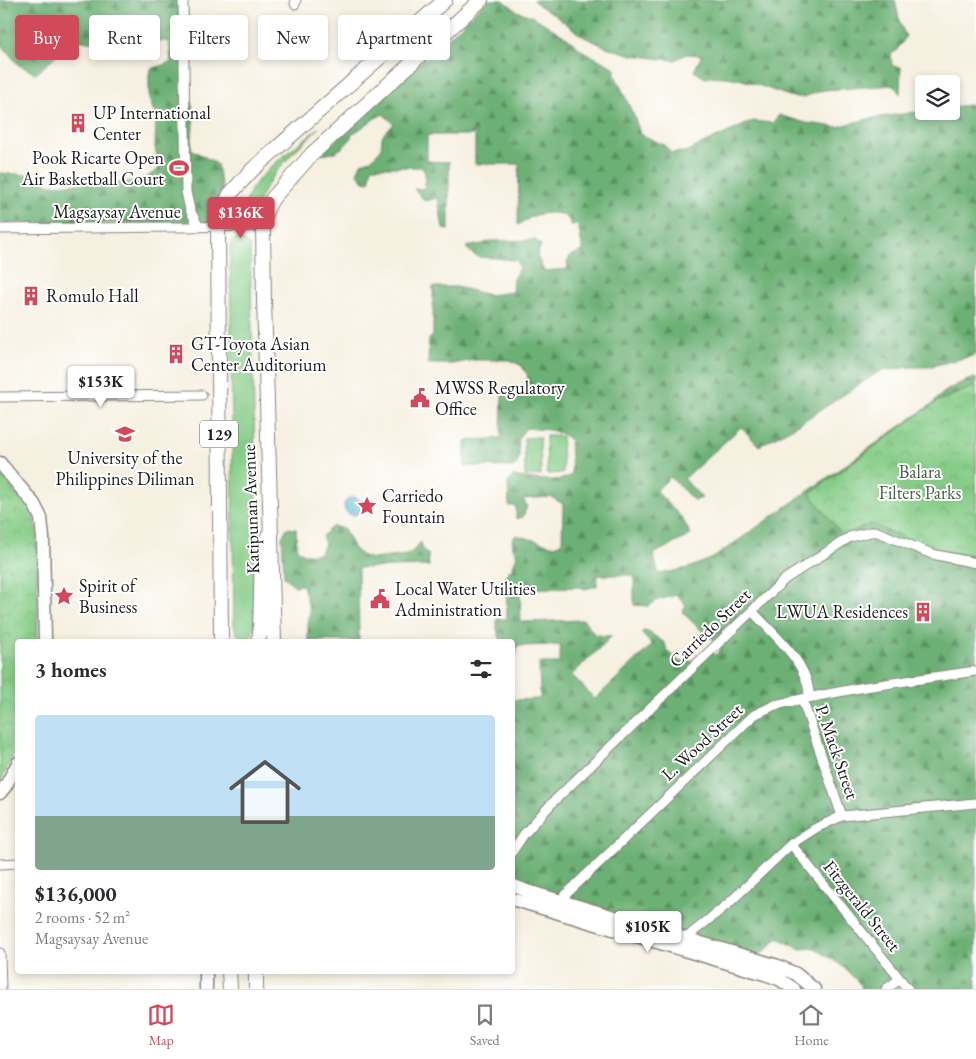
<!DOCTYPE html>
<html lang="en">
<head>
<meta charset="utf-8">
<style>
	:root { --surface:#fff; --page:#f2f2f3; --text:#2b2b33; --muted:#7c7c81; --line:#e1e1e2; --accent:#d1495b }
	body { margin:0; font-family:"EB Garamond",serif; background:var(--page); color:var(--text); height:100vh; display:flex; flex-direction:column; font-size:19px; white-space:nowrap }
	* { box-sizing:border-box; margin:0 }
	p { font-size:16px; color:var(--muted) }
	.icon { flex:none; width:28px; height:28px; fill:none; stroke:currentColor; stroke-width:2; stroke-linecap:round; stroke-linejoin:round }
	.map { position:relative; flex:1; overflow:hidden }
	.drawer { position:absolute; left:15px; top:639px; width:500px; height:335px; display:flex; flex-direction:column; background:var(--surface); border-radius:5px; box-shadow:0 2px 8px #0003 }
	.drawer>* { flex:none }
	.hud { position:absolute; left:15px; top:15px; width:500px; height:45px; display:flex; gap:10px }
	.controls { position:absolute; left:915px; top:75px; display:grid; gap:10px }
	.controls a { display:grid; place-items:center; width:45px; height:45px; border-radius:5px; background:var(--surface); box-shadow:0 2px 8px #0003; font-size:25px }
	.price { position:absolute; translate:-50% -42px; padding:0 11px; border-radius:5px; background:#fff; color:#222; font-size:16px; line-height:32px; filter:drop-shadow(0 1px 2px #0008) }
	.price::after { content:''; position:absolute; left:50%; top:30px; width:15px; height:11px; margin-left:-8px; background:inherit; clip-path:polygon(0 0,100% 0,50% 100%) }
	.price.on { background:var(--accent); color:#fff }
	ul { padding:0; list-style:none }
	li { display:grid; align-content:center; gap:10px; height:265px; padding:0 20px }
	li+li { border-top:1px solid var(--line) }
	li span { display:grid; place-items:center; height:155px; border-radius:5px; color:#555 }
	li>.icon { margin-inline-start:auto }
	span .icon { width:90px; height:90px; fill:#fffc; stroke-width:1 }
	li b { font-size:21px }
	h2 { display:flex; justify-content:space-between; align-items:center; height:60px; padding:0 20px; font-size:21px }
	.tag { padding:0 18px; border-radius:5px; background:var(--surface); box-shadow:0 2px 8px #0003; font-size:18px; line-height:45px }
	.tag.on { background:var(--accent); color:#fff }
	.tab-bar { display:flex; justify-content:space-around; align-items:center; height:70px; border-top:1px solid var(--line); background:var(--surface); font-size:14px; color:var(--muted) }
	.tab-bar a { display:grid; justify-items:center; gap:2px }
	.tab-bar .on { color:var(--accent) }
	.map>svg:first-child { display:block }
</style>
</head>
<body>
<div class="map">
<svg width="976" height="989" viewBox="0 0 976 989">
	<defs>
		<pattern id="forest-firs" width="22" height="20" patternUnits="userSpaceOnUse" patternTransform="scale(1.25)"><rect width="22" height="20" fill="#6cb074"/><path d="M5 1l3.5 6h-7zM16 11l3.5 6h-7z" fill="#588e5e"/></pattern>
		<pattern id="park-crowns" width="20" height="18" patternUnits="userSpaceOnUse" patternTransform="scale(1.25)"><rect width="20" height="18" fill="#86cc87"/><path d="M2 6a3 3 0 1 1 6 0M12 15a3 3 0 1 1 6 0" fill="none" stroke="#73af74"/></pattern>
		<pattern id="water-ripples" width="26" height="14" patternUnits="userSpaceOnUse" patternTransform="scale(1.25)"><rect width="26" height="14" fill="#51b9cf"/><path d="M2 4q2-2 4 0t4 0M15 11q2-2 4 0t4 0" fill="none" stroke="#469eb1"/></pattern>
	</defs>
	<rect width="100%" height="100%" fill="#fff"/>
	<filter id="ink" filterUnits="userSpaceOnUse"><feTurbulence type="fractalNoise" baseFrequency=".02" numOctaves="2"/><feDisplacementMap in="SourceGraphic" scale="10" xChannelSelector="R" yChannelSelector="G"/><feConvolveMatrix kernelMatrix="1 2 1 2 8 2 1 2 1" color-interpolation-filters="sRGB"/></filter>
	<filter id="wash" filterUnits="userSpaceOnUse"><feTurbulence type="fractalNoise" baseFrequency=".0096" numOctaves="4" result="noise"/><feDisplacementMap in="SourceGraphic" scale="20" xChannelSelector="R" yChannelSelector="G"/><feGaussianBlur stdDeviation="1.12" result="paint"/><feColorMatrix in="noise" values="0 0 0 0 0 0 0 0 0 0 0 0 0 0 0 0 0 1.4 0 .05"/><feComposite in="paint" operator="in"/></filter>
	<g filter="url(#wash)">
		<rect width="100%" height="100%" fill="#f6f0e0"/>
		<path fill="#86cc87" stroke="#517452" d="M319,128C291,154 261,182 252,220L241,218C244,209 246,201 250,192C261,171 299,144 319,128Z
			M236,239L245,241L250,246L256,497L254,627L252,634L249,639H242L236,633L234,625L230,245L232,241Z
			M546,436H562L563,473L547,474Z
			M540,437L541,475L525,476L524,438Z"/>
		<path fill="url(#forest-firs)" stroke="#446648" fill-rule="evenodd" d="M0,0H180V42L194,115L191,149L217,164L222,188L211,223H0V173L31,175L50,185L141,181L159,169L155,147L156,117L149,99V74L151,69L171,62L169,41H81L67,45L36,74L19,65L0,44Z
			M487,0H503L517,11L534,17L567,38L583,51L615,68V75L635,118L640,134L664,145L671,153L685,152L753,121L772,123L779,115L806,123L837,127L867,119L924,111H951V107L976,104V355L928,367H911L880,371L799,424L759,446L741,427L684,479L702,498L694,501L670,477L656,491L682,518L691,535L653,554L659,574L688,568L713,558L935,402C940,392 965,379 976,378V989H862L861,985L842,966L815,948L800,949L778,938L760,956L519,884L513,876V700L540,699L539,663H560V645L518,646L516,655L513,654L512,641H501L497,630V619H507L506,574L512,568L517,556L513,548L512,539L516,535L555,546L562,542L563,504L551,497L523,499L527,506L523,517L516,519V506H509L508,483L513,476C527,478 561,485 572,474L570,440C558,428 543,430 526,428C524,431 520,435 519,438C517,448 523,459 514,467L465,466V441L501,438L502,392L524,388L528,376L522,366L510,360H474L452,364H428L429,339L433,335V287H457L489,295L512,292L513,279L519,268L517,260C510,260 503,259 496,258C482,257 476,260 466,247L482,244L490,241L535,240L541,245L537,256L544,271L568,269L567,263L570,256L583,251L578,224L571,225C567,210 548,212 536,215C530,217 524,222 518,225L519,164H475V127L473,135H427V161L449,162V230L443,229L438,198L425,201L414,189L425,188V172L421,167H372L369,182L364,181L357,173L361,163L371,160L381,149L382,137L386,131L394,124L383,114C371,119 363,128 352,134C349,146 333,156 321,154L425,58C447,41 466,20 487,0ZM597,575H634V605L648,606L658,600L677,595L686,605L682,612L702,631L716,641L721,649L716,655L705,650L696,660L680,662L667,651L665,643L647,631H644L641,633L652,645L595,699L572,675L612,636L595,635L584,620L521,622L520,589L580,587L585,589L597,586Z
			M533,0H895L900,23L906,37L896,51L891,54L892,66L901,67L900,94L894,85L824,90L804,97H793C764,89 736,72 705,78L694,71L702,55L686,54L675,60L662,59L632,55L606,47L582,36L554,14L540,6Z
			M333,526L344,529L354,549L363,556L373,559L406,555L413,551L421,542L423,550L428,554L429,566L358,568L359,641H308V624L310,612L303,585L295,586L284,577L282,537L287,528L296,529L297,549L304,554H319L325,544L322,536Z"/>
		<path fill="url(#park-crowns)" stroke="#517452" d="M976,386V555L951,553L920,544L871,524L842,535L810,493L936,402Z
			M0,474L33,514L37,533L38,641H18L17,748L0,783Z"/>
		<path fill="url(#water-ripples)" stroke="#366a76" d="M344 506a9 9 0 1 1 18 0a9 9 0 1 1-18 0Z"/>
	</g>
	<g filter="url(#ink)">
		<g fill="none" stroke-linecap="round" stroke-linejoin="round">
			<defs>
				<path id="street" d="M183,0L186,192L190,210L199,227
					M295,4L296,0
					M0,229L263,226
					M0,397L202,395
					M752,611C773,634 811,665 809,698
					M802,699L842,816
					M791,844L908,989
					M512,852L524,834L553,802L785,579L850,537L875,531L932,554L976,563
					M0,864L18,863
					M558,904L559,901L754,715L775,705L802,699L865,687L976,671
					M685,941L692,933L729,903L791,844L816,828L842,816L976,803
					M0,953L1,989
					M886,989L900,979"/>
				<path id="secondary" d="M0,463L34,504L41,518L43,538L45,641
					M0,793L5,787L18,763
					M512,885L527,891L778,966L796,974L814,989
					M512,899L765,974L779,979L794,989
					M206,989V971"/>
				<path id="primary" d="M221,641L218,227L222,211L230,194L252,170L445,0
					M258,641L260,634L262,549L269,534
					M274,641L264,300L263,226L265,213L272,199L312,154L481,0
					M229,971L230,989
					M256,971V989"/>
			</defs>
			<use href="#street" stroke="#89867e" stroke-width="11"/>
			<use href="#secondary" stroke="#89867e" stroke-width="15"/>
			<use href="#primary" stroke="#89867e" stroke-width="16"/>
			<use href="#street" stroke="#fff" stroke-width="9"/>
			<use href="#secondary" stroke="#fff" stroke-width="12"/>
			<use href="#primary" stroke="#fff" stroke-width="14"/>
		</g>
	</g>
	<defs>
		<symbol id="building-bare" viewBox="-9 -9 18 18"><path d="M-4-6H4V6H1V3H-1V6H-4ZM-2.5-4.3h1.7v1.8h-1.7ZM.8-4.3h1.7v1.8H.8ZM-2.5-1h1.7V.8h-1.7ZM.8-1h1.7V.8H.8Z" fill="#d1495b" stroke="#fff" stroke-width="2.5" paint-order="stroke"/></symbol>
		<symbol id="stadium-bare" viewBox="-9 -9 18 18"><path d="M0-5a6.5 5 0 1 0 0 10a6.5 5 0 1 0 0-10ZM-3.5-1.8h7v3.6h-7Z" fill="#d1495b" stroke="#fff" stroke-width="2.5" paint-order="stroke"/></symbol>
		<symbol id="civic-bare" viewBox="-9 -9 18 18"><path d="M-.6-6.5H3V-4.5H.6V-3L4-1V1h2V6H-6V1h2V-1L-.6-3ZM-1.2 2.5V6h2.4V2.5Z" fill="#d1495b" stroke="#fff" stroke-width="2.5" paint-order="stroke"/></symbol>
		<symbol id="university-bare" viewBox="-9 -9 18 18"><path d="M0-5L7-2L0 1L-7-2ZM-4 1L0 2.5L4 1V4Q0 6-4 4Z" fill="#d1495b" stroke="#fff" stroke-width="2.5" paint-order="stroke"/></symbol>
		<symbol id="sight-bare" viewBox="-9 -9 18 18"><path d="M0-6L1.8-2.2L6-1.7L2.9 1.2L3.7 5.4L0 3.3L-3.7 5.4L-2.9 1.2L-6-1.7L-1.8-2.2Z" fill="#d1495b" stroke="#fff" stroke-width="2.5" paint-order="stroke"/></symbol>
	</defs>
	<g fill-rule="evenodd">
		<use href="#building-bare" x="64" y="109" width="28" height="28"/>
		<use href="#stadium-bare" x="165" y="154" width="28" height="28"/>
		<use href="#building-bare" x="17" y="282" width="28" height="28"/>
		<use href="#building-bare" x="162" y="340" width="28" height="28"/>
		<use href="#civic-bare" x="406" y="384" width="28" height="28"/>
		<use href="#university-bare" x="111" y="420" width="28" height="28"/>
		<use href="#sight-bare" x="353" y="492" width="28" height="28"/>
		<use href="#sight-bare" x="50" y="582" width="28" height="28"/>
		<use href="#civic-bare" x="366" y="585" width="28" height="28"/>
		<use href="#building-bare" x="909" y="598" width="28" height="28"/>
	</g>
	<g text-anchor="middle" stroke-width="4" stroke-linejoin="round" paint-order="stroke">
		<rect fill="#fff" stroke="#606060" stroke-width="1" x="200" y="420.5" width="38" height="27" rx="4"/>
		<g font-size="16" font-weight="bold" fill="#1c1c1c">
			<text x="219" y="440">129</text>
		</g>
		<g font-size="18" fill="#1c1c1c" stroke="#fff" text-anchor="start">
			<text x="93" y="119">UP International<tspan x="93" dy="21">Center</tspan></text>
			<text x="164" y="164" text-anchor="end">Pook Ricarte Open<tspan x="164" dy="21">Air Basketball Court</tspan></text>
			<text x="46" y="302">Romulo Hall</text>
			<text x="191" y="350">GT-Toyota Asian<tspan x="191" dy="21">Center Auditorium</tspan></text>
			<text x="435" y="394">MWSS Regulatory<tspan x="435" dy="21">Office</tspan></text>
			<text x="125" y="464" text-anchor="middle">University of the<tspan x="125" dy="21">Philippines Diliman</tspan></text>
			<text x="382" y="502">Carriedo<tspan x="382" dy="21">Fountain</tspan></text>
			<text x="79" y="592">Spirit of<tspan x="79" dy="21">Business</tspan></text>
			<text x="395" y="595">Local Water Utilities<tspan x="395" dy="21">Administration</tspan></text>
			<text x="908" y="618" text-anchor="end">LWUA Residences</text>
		</g>
		<g font-size="18" fill="#1c1c1c" stroke="#fff">
			<text x="117" y="218">Magsaysay Avenue</text>
			<text transform="translate(251 509) rotate(-92)" y="6">Katipunan Avenue</text>
			<text transform="translate(710 628) rotate(-44)" y="6">Carriedo Street</text>
			<text transform="translate(702 742) rotate(-43)" y="6">L. Wood Street</text>
			<text transform="translate(837 752) rotate(71)" y="6">P. Mack Street</text>
			<text transform="translate(862 906) rotate(51)" y="6">Fitzgerald Street</text>
		</g>
		<g font-size="18" fill="#466247" stroke="#fff">
			<text x="920" y="478">Balara<tspan x="920" dy="21">Filters Parks</tspan></text>
		</g>
	</g>
</svg>
<div class="controls">
<a><svg class="icon" aria-label="layers" viewBox="0 0 24 24"><path d="M12 4l9 5-9 5-9-5zM3 14l9 5 9-5"/></svg></a>
</div>
<b class="price on" style="left:241px;top:239px">$136K</b>
<b class="price" style="left:101px;top:408px">$153K</b>
<b class="price" style="left:648px;top:953px">$105K</b>
<div class="hud">
<a class="tag on">Buy</a>
<a class="tag">Rent</a>
<a class="tag">Filters</a>
<a class="tag">New</a>
<a class="tag">Apartment</a>
</div>
<section class="drawer">
<h2>3 homes<svg class="icon" aria-label="filters" viewBox="0 0 24 24"><path d="M4 7h16M4 17h16"/><circle cx="9" cy="7" r="2"/><circle cx="15" cy="17" r="2"/></svg></h2>
<ul>
<li><span style="background:linear-gradient(#bfe0f5 65%,#7fa58c 0)"><svg class="icon" aria-label="home" viewBox="0 0 24 24"><path d="M3 11l9-7 9 7M6 9v11h12V9"/></svg></span><div><b>$136,000</b><p>2 rooms · 52 m²</p><p>Magsaysay Avenue</p></div></li>
</ul>
</section>
</div>
<nav class="tab-bar">
<a class="on"><svg class="icon" aria-label="map" viewBox="0 0 24 24"><path d="M3 6l6-2 6 2 6-2v14l-6 2-6-2-6 2zM9 4v14M15 6v14"/></svg>Map</a>
<a><svg class="icon" aria-label="saved" viewBox="0 0 24 24"><path d="M7 4h10v16l-5-4-5 4z"/></svg>Saved</a>
<a><svg class="icon" aria-label="home" viewBox="0 0 24 24"><path d="M3 11l9-7 9 7M6 9v11h12V9"/></svg>Home</a>
</nav>
</body>
</html>
